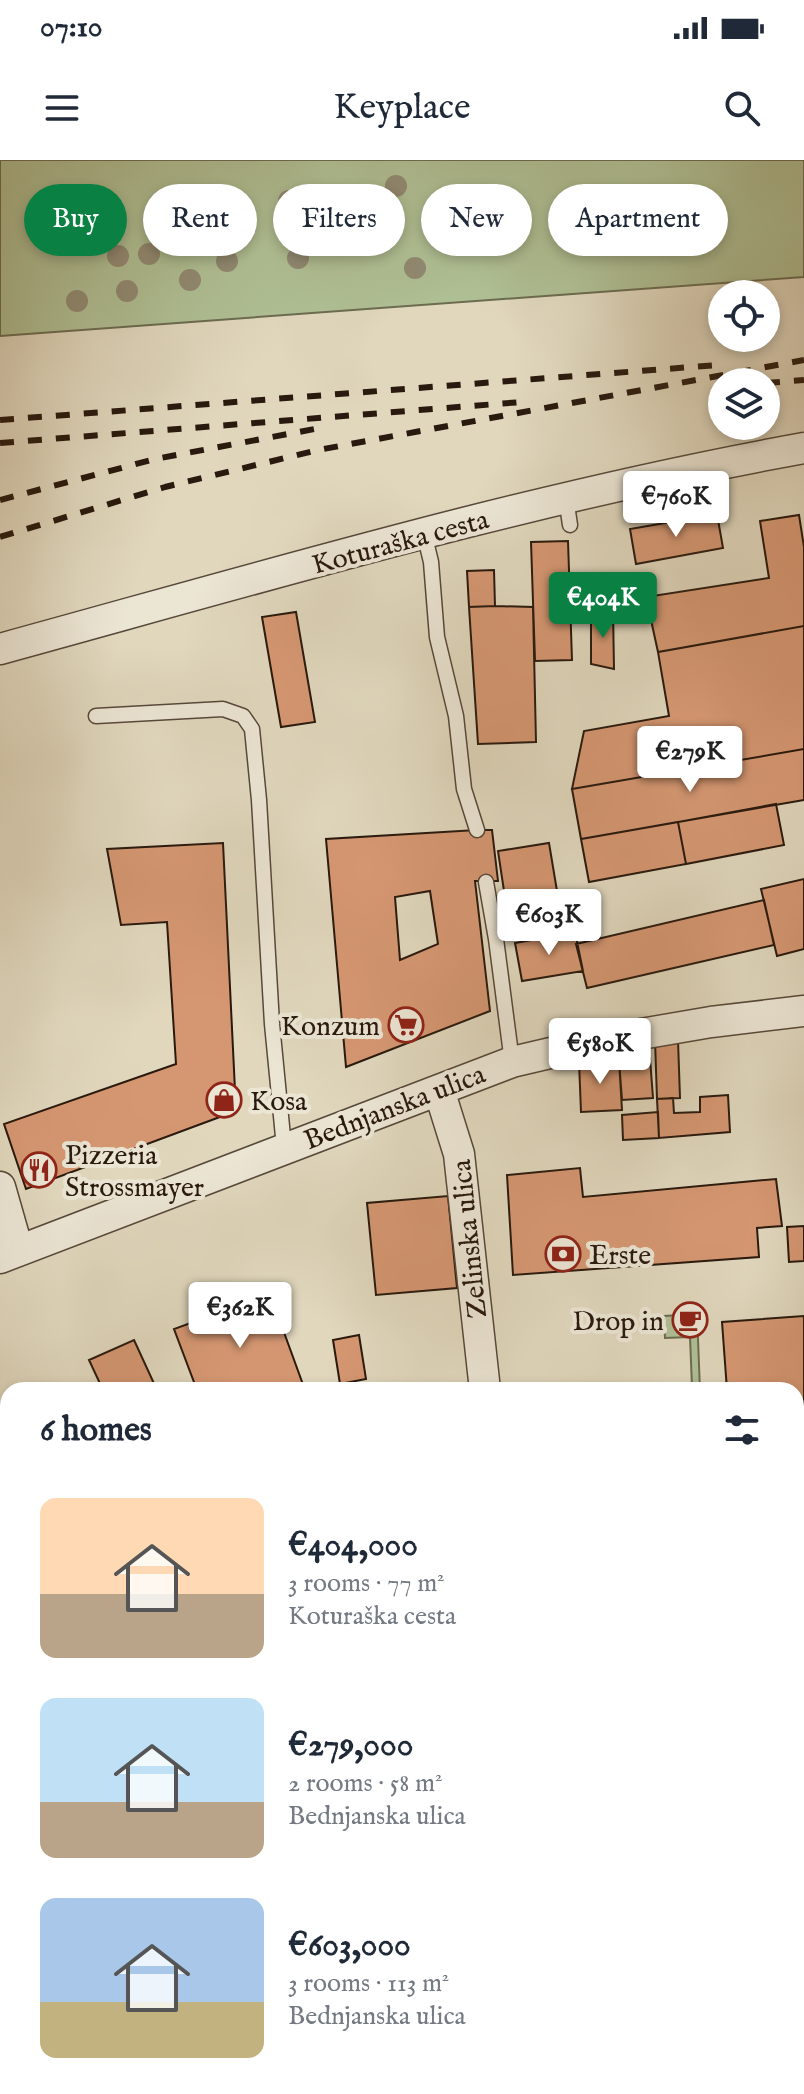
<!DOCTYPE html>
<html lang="en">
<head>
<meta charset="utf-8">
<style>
	:root { --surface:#fff; --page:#f6f6f7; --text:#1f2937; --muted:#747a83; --accent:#0b8043 }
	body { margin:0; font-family:"IM FELL English",serif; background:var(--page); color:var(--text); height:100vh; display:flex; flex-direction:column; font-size:30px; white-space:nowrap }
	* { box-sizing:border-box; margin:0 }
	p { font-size:26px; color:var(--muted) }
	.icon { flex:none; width:44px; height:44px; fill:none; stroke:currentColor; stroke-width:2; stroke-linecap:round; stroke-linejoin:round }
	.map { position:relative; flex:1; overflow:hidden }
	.details { position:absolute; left:0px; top:1222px; width:804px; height:712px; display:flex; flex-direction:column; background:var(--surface); border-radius:24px 24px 0 0; box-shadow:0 4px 12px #0003 }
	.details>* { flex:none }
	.guide { position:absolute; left:24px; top:24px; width:756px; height:72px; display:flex; gap:16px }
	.buttons { position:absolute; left:708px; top:120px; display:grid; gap:16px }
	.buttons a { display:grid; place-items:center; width:72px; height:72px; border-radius:50%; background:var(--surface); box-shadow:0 4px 12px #0003; font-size:40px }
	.price { position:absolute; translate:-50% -68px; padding:0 18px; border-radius:8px; background:#fff; color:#222; font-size:26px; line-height:52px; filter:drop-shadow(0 2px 4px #0008) }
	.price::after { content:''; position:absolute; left:50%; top:48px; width:24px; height:18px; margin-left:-12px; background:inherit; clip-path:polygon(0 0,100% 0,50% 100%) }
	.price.on { background:var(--accent); color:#fff }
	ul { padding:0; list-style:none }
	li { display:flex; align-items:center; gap:24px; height:200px; padding:0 40px }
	li span { display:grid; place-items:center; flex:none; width:224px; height:160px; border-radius:16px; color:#555 }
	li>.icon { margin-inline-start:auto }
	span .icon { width:96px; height:96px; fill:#fffc; stroke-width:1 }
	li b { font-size:34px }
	h2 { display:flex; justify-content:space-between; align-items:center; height:96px; padding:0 40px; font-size:34px }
	.pill { padding:0 28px; border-radius:36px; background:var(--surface); box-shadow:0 4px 12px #0003; font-size:28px; line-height:72px }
	.pill.on { background:var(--accent); color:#fff }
	.status { display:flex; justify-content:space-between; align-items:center; height:56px; padding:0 40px; background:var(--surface); direction:ltr }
	.status svg { height:22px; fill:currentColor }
	header { display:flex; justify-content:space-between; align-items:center; height:104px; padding:0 40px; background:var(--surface); font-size:36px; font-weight:600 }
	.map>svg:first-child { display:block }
</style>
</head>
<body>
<div class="status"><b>07:10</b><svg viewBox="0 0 49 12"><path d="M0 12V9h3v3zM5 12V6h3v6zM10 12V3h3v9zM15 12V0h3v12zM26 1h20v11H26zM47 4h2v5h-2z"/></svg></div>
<header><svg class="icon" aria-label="menu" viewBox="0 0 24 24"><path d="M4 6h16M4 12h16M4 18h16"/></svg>Keyplace<svg class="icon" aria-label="search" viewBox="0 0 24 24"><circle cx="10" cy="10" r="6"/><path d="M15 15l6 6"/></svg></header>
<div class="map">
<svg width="804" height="1934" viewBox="0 0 804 1934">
	<rect width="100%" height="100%" fill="#e0d7bd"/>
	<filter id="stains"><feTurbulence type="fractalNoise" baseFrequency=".0025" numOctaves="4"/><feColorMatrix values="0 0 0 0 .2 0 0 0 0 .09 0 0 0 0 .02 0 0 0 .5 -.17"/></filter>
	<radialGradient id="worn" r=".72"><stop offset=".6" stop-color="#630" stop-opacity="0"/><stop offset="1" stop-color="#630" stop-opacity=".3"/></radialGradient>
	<path fill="#afbf94" stroke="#6c6c51" stroke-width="2" d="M0,0H804V117L0,176Z
		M697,1154L700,1230H667L692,1227L690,1177L665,1178L664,1156Z
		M804,1389V1676L796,1677V1390Z
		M804,1901V1934H647L657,1926H796V1902Z"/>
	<path fill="#d59772" stroke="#29190e" stroke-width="2" fill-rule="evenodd" d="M717,354L723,388L636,404L630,369Z
		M799,355L804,387V466L658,492L646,437L769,418L760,361Z
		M568,381L572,500L535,501L531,382Z
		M494,410L495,446L469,447L467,411Z
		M495,446L533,447L536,582L478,584L469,447Z
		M613,451L614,509L591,504V454Z
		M296,452L315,562L281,567L262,457Z
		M804,466V589L572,629L584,571L669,556L658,492Z
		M804,589V640L581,679L572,629Z
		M776,644L784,685L686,704L678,662Z
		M678,662L686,704L589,722L581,679Z
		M477,670H492L498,721H475L490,851L346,907L326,679ZM430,731L438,784L400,800L395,737Z
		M223,683L236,951L26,1029L4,964L176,904L167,762L121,765L107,689Z
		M549,683L559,743L507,751L498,691Z
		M804,719V789L777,796L761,729Z
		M764,740L774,785L587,828L576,784Z
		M575,772L583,811L522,821L515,783Z
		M678,880L680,938L657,939L655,881Z
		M650,898L653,938L622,940L619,901Z
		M619,900L622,950L581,952L579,902Z
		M728,935L730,972L659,978L657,939L673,938L674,953L700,952V937Z
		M658,952L659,978L623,980L622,955Z
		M580,1008L583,1037L776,1019L782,1066L757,1068L759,1097L513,1115L507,1015Z
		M448,1036L457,1128L376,1135L367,1043Z
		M804,1066V1101L789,1102L787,1067Z
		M270,1134L305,1230H197L174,1169Z
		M804,1156V1357H796V1230H727L722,1162Z
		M359,1175L366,1219L340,1224L333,1180Z
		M134,1180L157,1230H103L89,1200Z
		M472,1224L473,1230H398L467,1225Z
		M0,1506H8V1583L0,1584Z
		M0,1642H8V1860L0,1861Z
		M804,1740V1901L796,1902V1741Z
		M8,1922V1926H230L231,1934H0V1923Z
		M456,1926H534L535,1934H457Z"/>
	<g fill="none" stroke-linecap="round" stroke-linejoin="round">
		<defs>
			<path id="lane" d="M566,338L570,365
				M424,373L431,402L437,477L456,556L464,629L477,670
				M96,556L223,549L243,556L252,569L259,640L272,864L284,987
				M486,722L496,779L512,902
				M796,1724L804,1723
				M579,1926V1934"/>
			<path id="street" d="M0,489C266,416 532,337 804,288
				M439,930L459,994L485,1230
				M0,1027L18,1090
				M0,1098L512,902L606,880L711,862L804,851
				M796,1376L804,1375
				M370,1926V1934"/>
		</defs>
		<use href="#lane" stroke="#57483a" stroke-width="17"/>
		<use href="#street" stroke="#57483a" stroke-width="33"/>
		<use href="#lane" stroke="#ebe5d4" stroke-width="14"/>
		<use href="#street" stroke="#ebe5d4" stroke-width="30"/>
		<path stroke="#29190e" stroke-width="6" stroke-dasharray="14 14" stroke-linecap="butt" d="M766,223L804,220
			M0,260L718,205
			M0,283L522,242
			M0,340L155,299L320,268
			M0,377L165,327L318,290L804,200"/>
	</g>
	<g fill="#918a73">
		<circle cx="396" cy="26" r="11"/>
		<circle cx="289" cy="41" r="11"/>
		<circle cx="91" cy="45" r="11"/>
		<circle cx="200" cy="64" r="11"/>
		<circle cx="161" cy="75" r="11"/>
		<circle cx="149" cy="94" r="11"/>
		<circle cx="118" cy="96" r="11"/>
		<circle cx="298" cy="98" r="11"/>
		<circle cx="227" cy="101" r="11"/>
		<circle cx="415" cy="108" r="11"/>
		<circle cx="190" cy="120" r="11"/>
		<circle cx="127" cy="131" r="11"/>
		<circle cx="77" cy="141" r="11"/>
	</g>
	<defs>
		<symbol id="supermarket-ring" viewBox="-11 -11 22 22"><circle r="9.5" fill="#ebe5d4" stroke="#8f2418" stroke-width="1.5"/><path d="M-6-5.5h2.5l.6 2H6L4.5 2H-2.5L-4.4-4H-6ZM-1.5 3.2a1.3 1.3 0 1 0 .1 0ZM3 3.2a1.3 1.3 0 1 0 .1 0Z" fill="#8f2418"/></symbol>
		<symbol id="shop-ring" viewBox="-11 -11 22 22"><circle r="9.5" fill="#ebe5d4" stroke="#8f2418" stroke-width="1.5"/><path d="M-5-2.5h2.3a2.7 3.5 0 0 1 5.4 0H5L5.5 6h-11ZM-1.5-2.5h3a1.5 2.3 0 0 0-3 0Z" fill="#8f2418"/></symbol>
		<symbol id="restaurant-ring" viewBox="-11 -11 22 22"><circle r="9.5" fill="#ebe5d4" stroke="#8f2418" stroke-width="1.5"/><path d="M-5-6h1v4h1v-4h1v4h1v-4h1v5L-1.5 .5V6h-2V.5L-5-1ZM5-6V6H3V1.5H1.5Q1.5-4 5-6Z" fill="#8f2418"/></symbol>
		<symbol id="bank-ring" viewBox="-11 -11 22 22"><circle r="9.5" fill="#ebe5d4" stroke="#8f2418" stroke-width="1.5"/><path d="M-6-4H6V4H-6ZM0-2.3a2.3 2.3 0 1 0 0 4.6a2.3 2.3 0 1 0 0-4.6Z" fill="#8f2418"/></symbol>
		<symbol id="cafe-ring" viewBox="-11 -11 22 22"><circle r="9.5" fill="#ebe5d4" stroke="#8f2418" stroke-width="1.5"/><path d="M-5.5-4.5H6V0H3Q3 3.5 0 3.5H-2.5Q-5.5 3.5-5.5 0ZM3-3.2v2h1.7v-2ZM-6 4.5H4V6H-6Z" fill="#8f2418"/></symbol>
	</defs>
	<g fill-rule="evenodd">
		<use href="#supermarket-ring" x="386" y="845" width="40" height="40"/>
		<use href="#shop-ring" x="204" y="920" width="40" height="40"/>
		<use href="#restaurant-ring" x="19" y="990" width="40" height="40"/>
		<use href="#bank-ring" x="543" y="1074" width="40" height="40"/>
		<use href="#cafe-ring" x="670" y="1140" width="40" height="40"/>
	</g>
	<g text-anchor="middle" stroke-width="8" stroke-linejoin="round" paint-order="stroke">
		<g font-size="28" fill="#29190e" stroke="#ebe5d4">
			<text transform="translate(400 381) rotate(-15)" y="10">Koturaška cesta</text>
			<text transform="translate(394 946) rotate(-21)" y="10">Bednjanska ulica</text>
			<text transform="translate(468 1079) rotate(-96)" y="10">Zelinska ulica</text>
		</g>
		<g font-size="28" fill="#29190e" stroke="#ebe5d4" text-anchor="start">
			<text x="380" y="875" text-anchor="end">Konzum</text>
			<text x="250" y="950">Kosa</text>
			<text x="65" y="1004">Pizzeria<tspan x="65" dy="32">Strossmayer</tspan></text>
			<text x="589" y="1104">Erste</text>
			<text x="664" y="1170" text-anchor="end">Drop in</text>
		</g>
	</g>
	<rect width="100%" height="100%" filter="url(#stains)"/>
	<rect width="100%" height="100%" fill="url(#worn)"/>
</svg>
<div class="buttons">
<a><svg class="icon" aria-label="locate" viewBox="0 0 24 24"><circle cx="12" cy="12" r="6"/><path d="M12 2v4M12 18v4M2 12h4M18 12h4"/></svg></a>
<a><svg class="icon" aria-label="layers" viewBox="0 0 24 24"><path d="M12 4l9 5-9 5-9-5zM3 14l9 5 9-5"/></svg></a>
</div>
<b class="price" style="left:676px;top:379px">€760K</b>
<b class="price on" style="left:603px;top:480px">€404K</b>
<b class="price" style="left:690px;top:634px">€279K</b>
<b class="price" style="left:549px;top:797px">€603K</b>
<b class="price" style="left:600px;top:926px">€580K</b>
<b class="price" style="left:240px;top:1190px">€362K</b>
<div class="guide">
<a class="pill on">Buy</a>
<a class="pill">Rent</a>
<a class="pill">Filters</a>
<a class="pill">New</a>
<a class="pill">Apartment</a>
</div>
<section class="details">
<h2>6 homes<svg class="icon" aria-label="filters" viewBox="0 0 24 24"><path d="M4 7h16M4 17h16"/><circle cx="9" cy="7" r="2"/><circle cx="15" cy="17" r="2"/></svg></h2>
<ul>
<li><span style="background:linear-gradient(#ffd9b3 60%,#b9a48a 0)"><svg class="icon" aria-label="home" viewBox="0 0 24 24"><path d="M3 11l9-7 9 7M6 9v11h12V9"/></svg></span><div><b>€404,000</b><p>3 rooms · 77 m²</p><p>Koturaška cesta</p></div></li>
<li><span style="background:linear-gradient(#bfe0f5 65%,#b9a48a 0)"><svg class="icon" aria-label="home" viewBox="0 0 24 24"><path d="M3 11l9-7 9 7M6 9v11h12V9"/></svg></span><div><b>€279,000</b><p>2 rooms · 58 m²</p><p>Bednjanska ulica</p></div></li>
<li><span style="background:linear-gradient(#a9c7e8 65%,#c2b280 0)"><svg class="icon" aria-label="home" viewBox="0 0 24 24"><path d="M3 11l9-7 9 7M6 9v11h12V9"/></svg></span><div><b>€603,000</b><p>3 rooms · 113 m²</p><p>Bednjanska ulica</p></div></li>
</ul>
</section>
</div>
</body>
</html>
